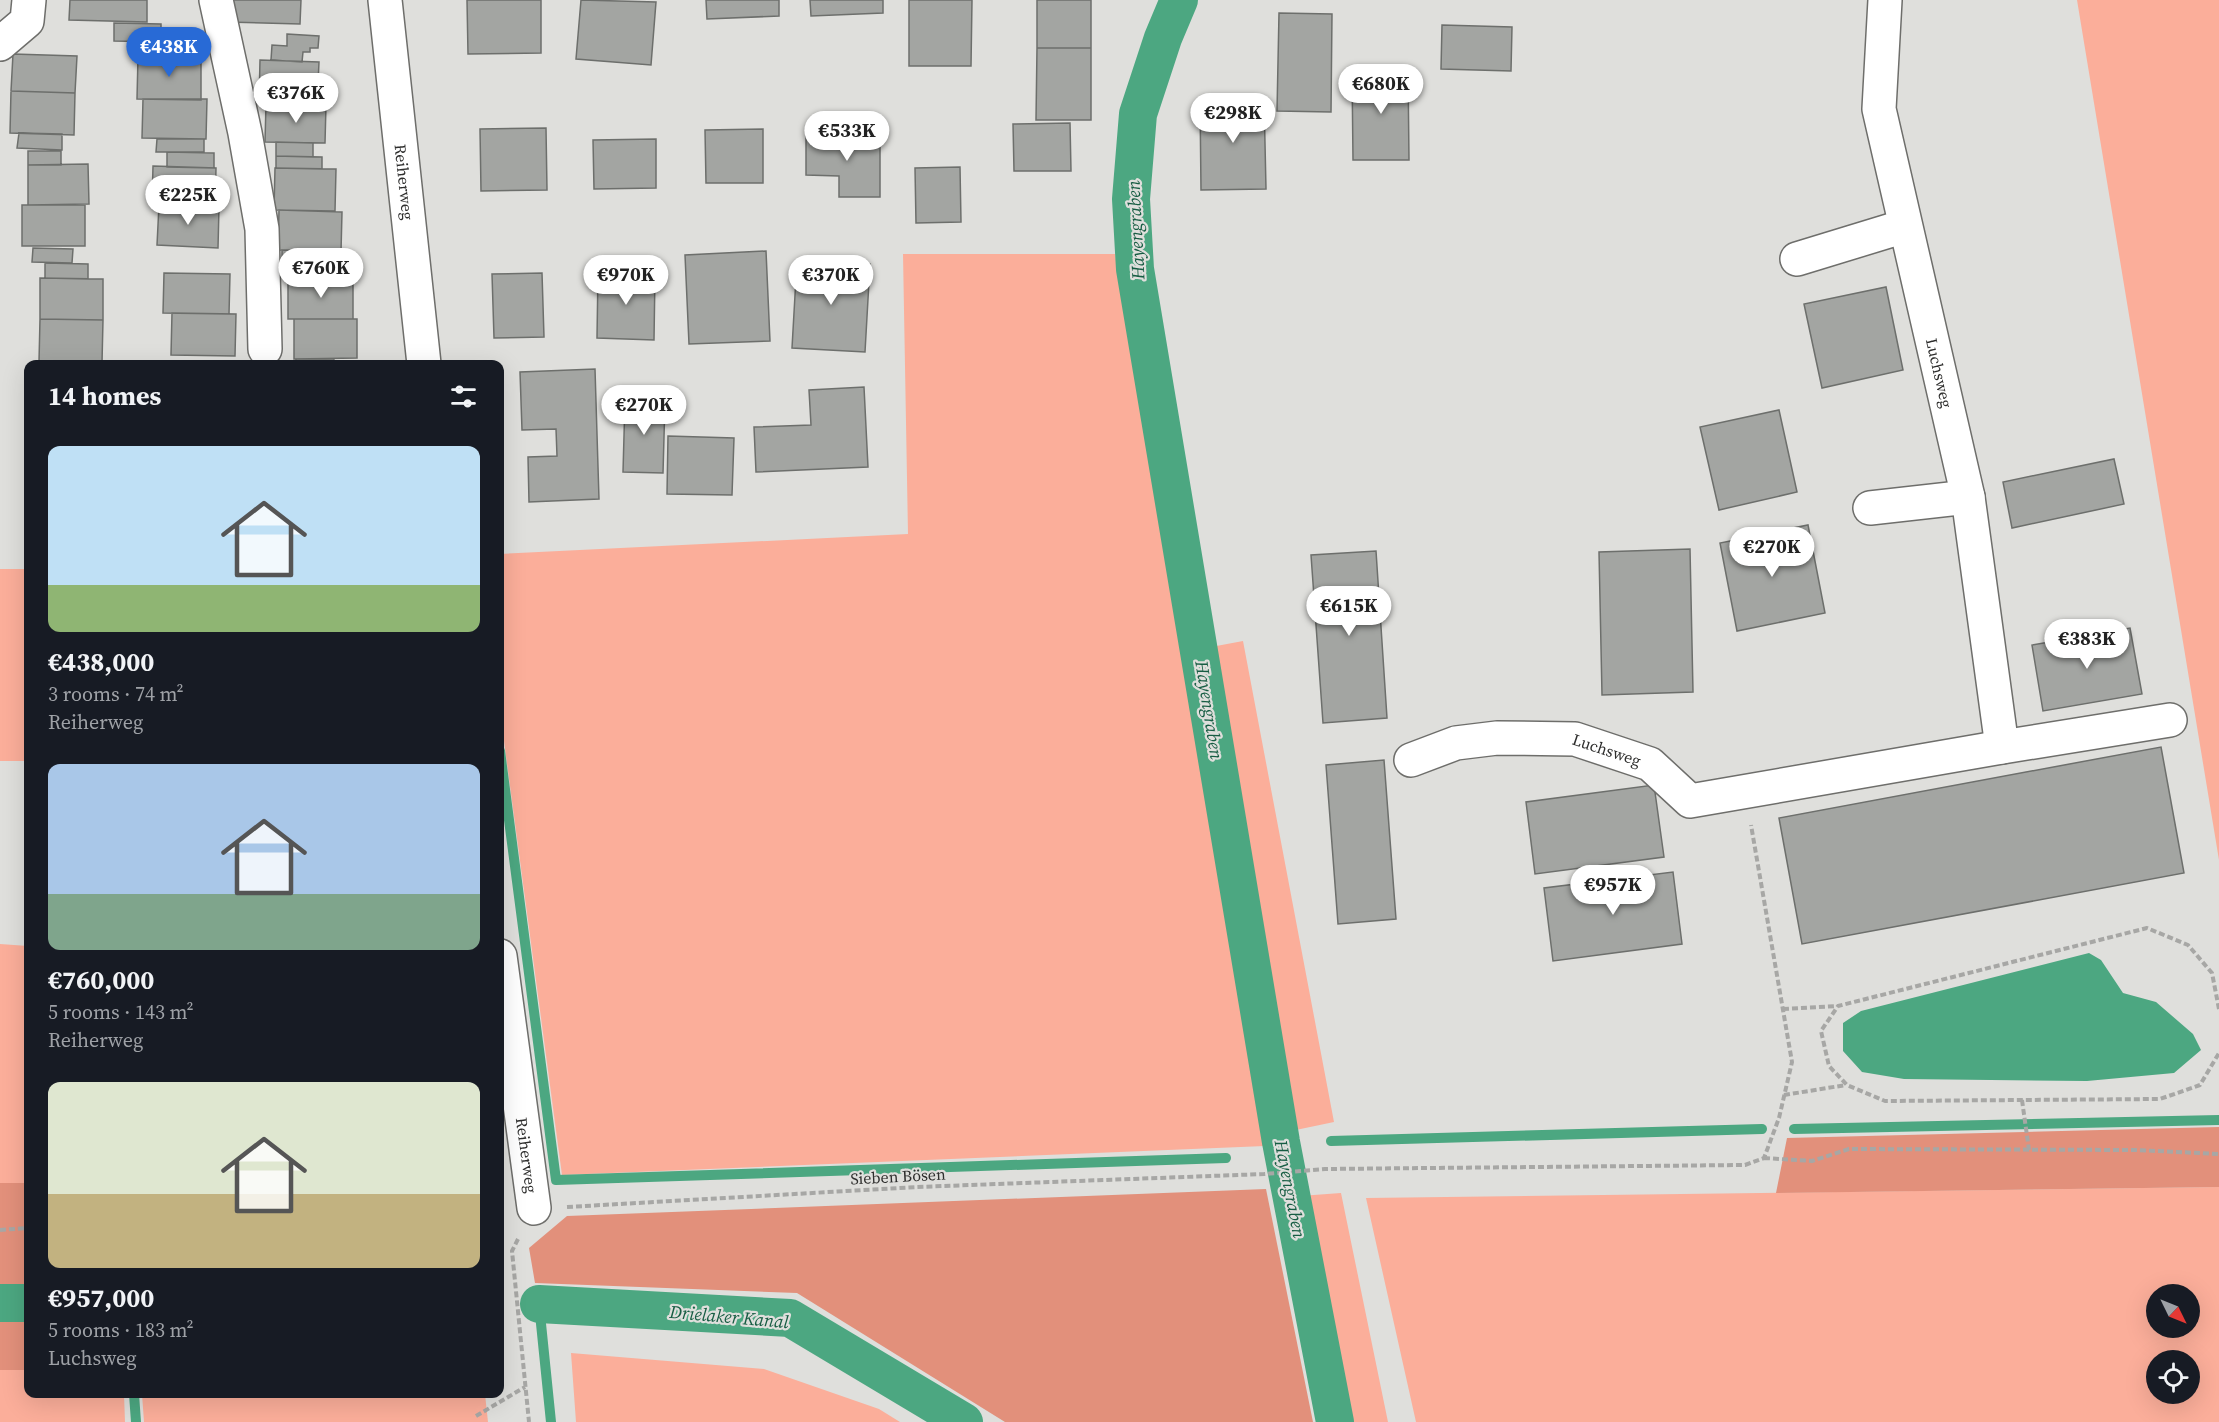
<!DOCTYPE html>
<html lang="en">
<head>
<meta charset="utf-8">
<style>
	:root { --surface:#171b24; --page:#20242c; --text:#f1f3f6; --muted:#9ea1a6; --accent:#286ad6 }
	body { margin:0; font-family:"Source Serif 4",serif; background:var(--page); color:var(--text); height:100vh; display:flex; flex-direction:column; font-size:22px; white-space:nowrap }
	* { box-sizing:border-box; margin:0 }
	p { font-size:20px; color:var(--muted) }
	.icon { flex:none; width:33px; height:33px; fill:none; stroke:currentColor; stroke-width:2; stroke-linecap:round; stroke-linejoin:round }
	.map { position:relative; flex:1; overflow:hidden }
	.sheet { position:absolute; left:24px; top:360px; width:480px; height:1038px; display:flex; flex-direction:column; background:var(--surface); border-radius:12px; box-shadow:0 6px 24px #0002 }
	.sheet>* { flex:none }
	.needle { width:39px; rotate:133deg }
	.buttons { position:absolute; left:2146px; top:1284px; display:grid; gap:12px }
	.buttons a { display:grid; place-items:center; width:54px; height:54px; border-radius:50%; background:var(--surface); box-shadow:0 6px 24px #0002; font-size:30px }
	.price { position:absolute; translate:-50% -51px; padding:0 14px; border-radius:21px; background:#fff; color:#222; font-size:20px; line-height:39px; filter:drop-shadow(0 2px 3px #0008) }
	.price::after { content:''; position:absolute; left:50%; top:36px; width:18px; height:14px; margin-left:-9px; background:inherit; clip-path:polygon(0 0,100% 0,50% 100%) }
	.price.selected { background:var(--accent); color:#fff }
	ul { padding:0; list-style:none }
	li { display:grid; align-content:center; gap:12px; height:318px; padding:0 24px }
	li span { display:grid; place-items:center; height:186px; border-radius:12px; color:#555 }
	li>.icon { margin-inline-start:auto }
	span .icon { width:108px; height:108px; fill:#fffc; stroke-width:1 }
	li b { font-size:26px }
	h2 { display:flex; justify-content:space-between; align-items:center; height:72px; padding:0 24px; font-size:26px }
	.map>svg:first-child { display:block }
</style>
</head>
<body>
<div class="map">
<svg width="2219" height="1422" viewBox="0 0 2219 1422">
	<rect width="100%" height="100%" fill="#dfdfdc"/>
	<path fill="#fbae9a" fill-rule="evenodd" d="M2077,0H2219V860Z
		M903,254H1115L1138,380L1167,504L1265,1146L562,1175L500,711V554L908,534Z
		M0,569H28V761H0Z
		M1243,641L1334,1122L1291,1131L1211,647Z
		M0,944L28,946V1183H0Z
		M2219,1187V1422H1416L1366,1198ZM2157,1294H2190V1328H2157ZM2157,1360H2190V1394H2157Z
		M1341,1193L1388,1422H1345L1300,1196Z
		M571,1353L764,1369L879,1409L900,1422H576Z
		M0,1370H28V1394H124L125,1422H0Z
		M142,1394H485L488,1422H144Z"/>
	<path fill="#e2907b" d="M2219,1127V1187L1776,1193L1787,1138Z
		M0,1183H28V1370H0Z
		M1266,1189L1313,1422H1005L797,1293L535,1283L529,1248L567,1216Z"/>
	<path fill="#4ca781" d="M2089,953L2101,960L2123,993L2156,1002L2193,1034L2201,1050L2174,1073L2087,1081L1904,1079L1862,1072L1843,1051V1023L1861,1011Z"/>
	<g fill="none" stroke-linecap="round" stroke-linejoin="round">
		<path stroke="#4ca781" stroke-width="10" d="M500,751L556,1180L1226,1158
			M1794,1129L2219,1120
			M1331,1141L1762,1129
			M539,1304L551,1422
			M134,1394L136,1422"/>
		<path stroke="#4ca781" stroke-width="38" d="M1179,0L1163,38L1138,114L1131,199L1135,269L1281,1142L1335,1422
			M0,1303H28
			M539,1304L790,1318L964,1422"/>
	</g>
	<path fill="#a3a5a2" stroke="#6d6f6c" stroke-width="1.5" d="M70,0H147V22L69,20Z
		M228,0H301L300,24L227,22Z
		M467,0H541V53L468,54Z
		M581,0L656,2L651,65L576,59Z
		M706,0H779V16L707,19Z
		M810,0H883V13L811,16Z
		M909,0H972L971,66H909Z
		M1037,0H1091V48H1037Z
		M1279,13L1332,14L1331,112L1277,111Z
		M114,23L161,24V42L114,41Z
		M1442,25L1512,27L1511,71L1441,69Z
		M287,34L319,36L318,48H310V52H303L302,62L271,60L272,45L287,46Z
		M1037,48H1091V120H1036Z
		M13,54L77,56L75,93L11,91Z
		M138,57H201V100L137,99Z
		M260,60L319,62L317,105L259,103Z
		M1352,70H1408L1409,160H1353Z
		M11,91L75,93L74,135L10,133Z
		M1264,98L1266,189L1201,190L1200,99Z
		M143,99H207L206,139L142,138Z
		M266,104L326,105L325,143L265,142Z
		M1070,123L1071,171H1014L1013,124Z
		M546,128L547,190L481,191L480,129Z
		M763,129V183H706L705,130Z
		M19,133L62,134V150L17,148Z
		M880,133V197H839V176L806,175V134Z
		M157,139H204V152H156Z
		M656,139V188L594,189L593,140Z
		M276,142L313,143V157L276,156Z
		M28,151H61V165H28Z
		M167,152L214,153V168L167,167Z
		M276,156L322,157V169L276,168Z
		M88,164L89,204L28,205V165Z
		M153,166L216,168L215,207L152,205Z
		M960,167L961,222L916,223L915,168Z
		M275,168L336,169L335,211L274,210Z
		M22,205H85V246H22Z
		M159,205L219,207L218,248L157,245Z
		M279,210L342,212L341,252L278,250Z
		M33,248L73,249L72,263L32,262Z
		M282,250L328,251V263L282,262Z
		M766,251L770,341L689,344L685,255Z
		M797,260L870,264L865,352L792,348Z
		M291,262L338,263V278H291Z
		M45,263L88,264V279L45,278Z
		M164,273L230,274L229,314L163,313Z
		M542,273L544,337L494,338L492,274Z
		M598,273L655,274L654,340L597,338Z
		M40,278L103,279V320L40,319Z
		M353,278V319H288V279Z
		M1886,287L1903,370L1822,388L1804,304Z
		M172,313L236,314L235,356L171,355Z
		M40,319L103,320L102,363L39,362Z
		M294,319H357V358L294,359Z
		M296,359H334V364H296Z
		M595,369L599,499L529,502L528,457L557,456L556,429L522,430L520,372Z
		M864,387L868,467L756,472L754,427L811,425L809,390Z
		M625,400L665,401L663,473L623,472Z
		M1779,410L1797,492L1719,510L1700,427Z
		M668,436L734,438L732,495L667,494Z
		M2114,459L2124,504L2012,528L2003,482Z
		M1808,525L1825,613L1737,631L1720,543Z
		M1690,549L1693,692L1602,695L1599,552Z
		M1376,551L1387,718L1323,723L1311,555Z
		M2130,628L2142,694L2043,711L2032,645Z
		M2161,747L2184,873L1802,944L1779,818Z
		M1384,760L1396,919L1338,924L1326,765Z
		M1654,785L1664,857L1535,874L1526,802Z
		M1673,872L1682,944L1553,961L1544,888Z"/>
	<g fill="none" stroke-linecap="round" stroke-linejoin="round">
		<defs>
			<g id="minor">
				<path d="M216,0L245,133L262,229L265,349"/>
				<path id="s1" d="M385,0L424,364"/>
				<path id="s2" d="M1885,0L1879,109L1968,497L2002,747"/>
				<path d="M0,44L27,21L29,0"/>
				<path d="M1797,259L1905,226"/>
				<path d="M1870,508L1968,497"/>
				<path id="s3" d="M1411,760L1456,743L1497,738L1575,739L1650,764L1690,801L2002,747L2170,720"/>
				<path id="s4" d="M500,956L534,1208"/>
			</g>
		</defs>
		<use href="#minor" stroke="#6e6e6b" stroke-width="36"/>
		<path stroke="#a7a7a5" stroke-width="4" stroke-dasharray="6 3" stroke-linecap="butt" d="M1783,1009L1837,1006
			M2219,1009L2212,973L2188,945L2147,928L1838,1006L1821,1031L1829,1066L1847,1085L1885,1101L2160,1099L2200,1085L2219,1053
			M1784,1095L1846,1085
			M2022,1100L2029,1150
			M1764,1158L1812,1161L1849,1149L2136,1150L2219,1154
			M567,1207L917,1187L1264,1174L1325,1169L1745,1165L1764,1158L1779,1118L1792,1062L1751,825
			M0,1230L28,1228
			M518,1239L512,1251L529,1422
			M476,1416L525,1387"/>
		<use href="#minor" stroke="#fff" stroke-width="33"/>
	</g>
	<g text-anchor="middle" stroke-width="4.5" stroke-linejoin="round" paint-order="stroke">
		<g font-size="16" fill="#2e2e2d" stroke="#dfdfdc">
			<text dy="6" stroke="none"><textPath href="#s1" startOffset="183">Reiherweg</textPath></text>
			<text dy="6" stroke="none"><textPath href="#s2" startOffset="380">Luchsweg</textPath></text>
			<text dy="6" stroke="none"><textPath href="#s3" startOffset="201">Luchsweg</textPath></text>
			<text dy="6" stroke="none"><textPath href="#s4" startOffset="201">Reiherweg</textPath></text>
			<text transform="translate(898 1176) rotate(-3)" y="6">Sieben Bösen</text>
		</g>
		<g font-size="18" font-style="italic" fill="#175d43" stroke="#dfdfdc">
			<text transform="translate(1136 230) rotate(-93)" y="6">Hayengraben</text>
			<text transform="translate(1209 710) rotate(81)" y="6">Hayengraben</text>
			<text transform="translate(1290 1189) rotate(79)" y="6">Hayengraben</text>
			<text transform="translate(729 1317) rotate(5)" y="6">Drielaker Kanal</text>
		</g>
	</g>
</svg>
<div class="buttons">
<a><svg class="needle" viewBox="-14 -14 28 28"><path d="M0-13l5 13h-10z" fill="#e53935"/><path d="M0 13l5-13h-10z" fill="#9ea1a6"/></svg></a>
<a><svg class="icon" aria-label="locate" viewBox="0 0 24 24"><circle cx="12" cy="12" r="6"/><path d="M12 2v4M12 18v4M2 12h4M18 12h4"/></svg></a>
</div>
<b class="price selected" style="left:169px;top:78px">€438K</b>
<b class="price" style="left:1381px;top:115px">€680K</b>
<b class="price" style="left:296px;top:124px">€376K</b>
<b class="price" style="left:1233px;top:144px">€298K</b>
<b class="price" style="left:847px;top:162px">€533K</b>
<b class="price" style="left:188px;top:226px">€225K</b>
<b class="price" style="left:321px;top:299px">€760K</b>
<b class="price" style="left:626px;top:306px">€970K</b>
<b class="price" style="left:831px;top:306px">€370K</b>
<b class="price" style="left:644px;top:436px">€270K</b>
<b class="price" style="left:1772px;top:578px">€270K</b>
<b class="price" style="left:1349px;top:637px">€615K</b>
<b class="price" style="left:2087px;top:670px">€383K</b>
<b class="price" style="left:1613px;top:916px">€957K</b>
<section class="sheet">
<h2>14 homes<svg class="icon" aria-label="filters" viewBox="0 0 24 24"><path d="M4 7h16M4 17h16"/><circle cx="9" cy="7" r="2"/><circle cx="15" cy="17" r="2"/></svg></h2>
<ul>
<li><span style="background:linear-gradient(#bfe0f5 75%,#8fb573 0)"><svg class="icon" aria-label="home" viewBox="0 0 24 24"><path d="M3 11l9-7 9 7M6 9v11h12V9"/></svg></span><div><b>€438,000</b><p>3 rooms · 74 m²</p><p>Reiherweg</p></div></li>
<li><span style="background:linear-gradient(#a9c7e8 70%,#7fa58c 0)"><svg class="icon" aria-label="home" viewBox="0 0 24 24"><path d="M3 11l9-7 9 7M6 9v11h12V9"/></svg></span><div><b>€760,000</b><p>5 rooms · 143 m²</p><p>Reiherweg</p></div></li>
<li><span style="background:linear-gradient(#dfe7d0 60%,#c2b280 0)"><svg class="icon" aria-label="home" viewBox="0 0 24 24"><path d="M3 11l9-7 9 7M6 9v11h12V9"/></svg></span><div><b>€957,000</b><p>5 rooms · 183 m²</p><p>Luchsweg</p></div></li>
</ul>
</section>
</div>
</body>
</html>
